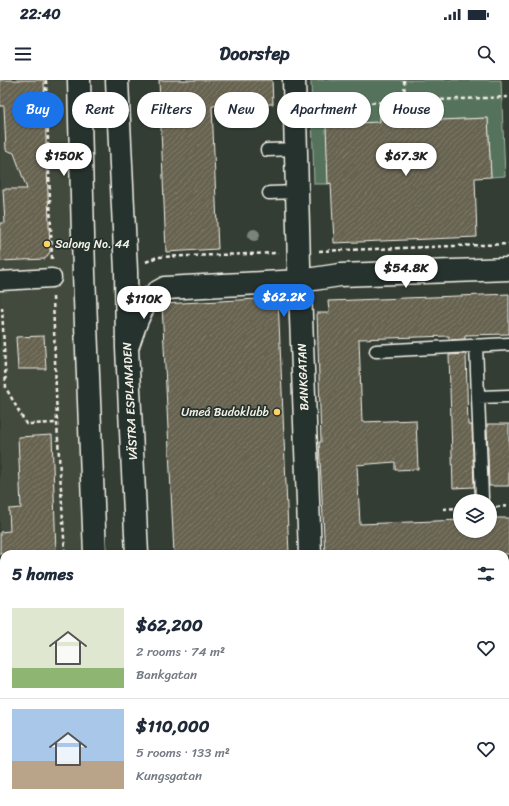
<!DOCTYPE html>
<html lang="en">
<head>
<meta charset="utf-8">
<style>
	:root { --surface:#fff; --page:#f6f6f7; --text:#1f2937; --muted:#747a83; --line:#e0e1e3; --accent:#1a73e8 }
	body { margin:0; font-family:Sriracha,sans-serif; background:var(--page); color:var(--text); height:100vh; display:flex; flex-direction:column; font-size:15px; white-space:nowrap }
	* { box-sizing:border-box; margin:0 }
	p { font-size:13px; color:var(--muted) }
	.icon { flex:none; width:22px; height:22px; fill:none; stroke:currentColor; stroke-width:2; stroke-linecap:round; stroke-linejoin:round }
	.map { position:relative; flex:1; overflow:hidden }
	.details { position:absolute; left:0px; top:470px; width:509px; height:256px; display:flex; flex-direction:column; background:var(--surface); border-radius:12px 12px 0 0; box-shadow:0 1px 3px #0004 }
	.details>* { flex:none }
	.banner { position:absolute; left:12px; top:12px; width:485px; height:36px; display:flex; gap:8px }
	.controls { position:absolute; left:453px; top:414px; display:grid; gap:8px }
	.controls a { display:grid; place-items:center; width:44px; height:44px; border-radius:50%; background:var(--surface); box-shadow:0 1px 3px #0004; font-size:20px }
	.price { position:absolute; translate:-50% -34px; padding:0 9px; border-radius:14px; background:#fff; color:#222; font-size:13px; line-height:26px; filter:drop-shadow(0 1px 2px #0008) }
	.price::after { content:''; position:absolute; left:50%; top:24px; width:12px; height:9px; margin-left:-6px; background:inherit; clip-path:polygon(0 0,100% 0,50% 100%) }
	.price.current { background:var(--accent); color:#fff }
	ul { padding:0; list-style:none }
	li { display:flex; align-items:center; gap:12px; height:100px; padding:0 12px }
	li+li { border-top:1px solid var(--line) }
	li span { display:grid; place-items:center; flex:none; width:112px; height:80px; border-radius:0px; color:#555 }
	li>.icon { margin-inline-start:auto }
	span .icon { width:48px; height:48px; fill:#fffc; stroke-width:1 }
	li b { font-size:17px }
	h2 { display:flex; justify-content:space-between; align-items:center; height:48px; padding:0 12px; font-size:17px }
	.tag { padding:0 14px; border-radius:18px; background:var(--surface); box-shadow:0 1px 3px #0004; font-size:14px; line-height:36px }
	.tag.current { background:var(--accent); color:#fff }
	.status { display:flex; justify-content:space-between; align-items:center; height:28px; padding:0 20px; background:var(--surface); direction:ltr }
	.status svg { height:11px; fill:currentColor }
	header { display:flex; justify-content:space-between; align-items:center; height:52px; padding:0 12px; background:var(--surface); font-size:18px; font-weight:700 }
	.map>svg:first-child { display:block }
</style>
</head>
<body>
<div class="status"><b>22:40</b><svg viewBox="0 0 49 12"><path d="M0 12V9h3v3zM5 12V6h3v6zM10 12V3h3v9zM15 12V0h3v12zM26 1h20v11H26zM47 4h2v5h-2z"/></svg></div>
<header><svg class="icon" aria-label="menu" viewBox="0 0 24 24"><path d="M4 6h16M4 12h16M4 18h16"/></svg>Doorstep<svg class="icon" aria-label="search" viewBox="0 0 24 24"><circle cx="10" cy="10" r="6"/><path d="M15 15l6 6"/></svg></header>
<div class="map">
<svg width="509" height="726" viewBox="0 0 509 726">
	<defs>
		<pattern id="building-hatch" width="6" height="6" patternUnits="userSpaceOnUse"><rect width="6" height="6" fill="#686451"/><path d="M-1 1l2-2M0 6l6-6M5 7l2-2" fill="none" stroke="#7e7b6a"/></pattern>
	</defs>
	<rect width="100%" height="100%" fill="#333d34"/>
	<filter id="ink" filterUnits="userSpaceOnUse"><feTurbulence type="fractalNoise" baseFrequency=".025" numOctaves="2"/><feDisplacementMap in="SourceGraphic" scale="8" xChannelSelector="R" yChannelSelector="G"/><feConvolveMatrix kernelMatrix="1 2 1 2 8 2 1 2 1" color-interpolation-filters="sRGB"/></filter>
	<g filter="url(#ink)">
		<path fill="#43493d" d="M0,0H77L95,474H4V524H0Z"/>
		<path fill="#55735c" stroke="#a4b2a2" d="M311,0H501L505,96L491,97L488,38L441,40V33L380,35V42L328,104H314Z"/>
		<path fill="url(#building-hatch)" stroke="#f4f1e8" d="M0,0H44L50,172L45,179L0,181V143H5L3,109H27L14,73L6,70L4,26H0Z
			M159,0H272L273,24L212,26L218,169L166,172Z
			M441,33V40L488,38L491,97L475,98L477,157L334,163L331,103L328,104L326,44L380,42V35Z
			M509,214V254L465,255V259L449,260V256L359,259L362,342L416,340L418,389L395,390V382L357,385L360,444L460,440V451H490V438H509V474H325L319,362H321L317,233H329L328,221Z
			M278,218L289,474H174L162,224Z
			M44,256L46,289H18L16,257Z
			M466,274L468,345H472L474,407L453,408L449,275Z
			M487,344H509V406H489Z
			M52,355L56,474H0V452L10,451L9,429L21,428L18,357Z"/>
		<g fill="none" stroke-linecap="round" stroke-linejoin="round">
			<defs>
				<path id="service" d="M267,70L296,69
					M269,113L298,112
					M476,265L482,418
					M376,271L509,264
					M478,317L509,316
					M505,618H509
					M505,712H509
					M240,722V726"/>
				<path id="pedestrian" d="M0,201L52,198"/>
				<path id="minor" d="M294,0L299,184L310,474
					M128,265C136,242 141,219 165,208L300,201L340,195L509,189
					M505,506L509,505
					M0,524H4
					M318,722V726"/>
				<path id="secondary" d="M79,0L84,193L95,474
					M117,0L126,191L127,268L137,474
					M105,722L106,726
					M147,722V726"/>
			</defs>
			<use href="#service" stroke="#f4f1e8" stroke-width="15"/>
			<use href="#pedestrian" stroke="#f4f1e8" stroke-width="21"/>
			<use href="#minor" stroke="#f4f1e8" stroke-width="25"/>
			<use href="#secondary" stroke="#f4f1e8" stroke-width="25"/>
			<path stroke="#f4f1e8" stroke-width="2.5" stroke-dasharray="4 3" stroke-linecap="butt" d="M46,0L52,180
				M404,0L405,21
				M315,25L509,17
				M319,171L509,164
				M146,182L157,177L278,173
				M53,217L57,343L65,474
				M2,227L6,308L26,344L57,343
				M496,427L509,426
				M443,429L460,428
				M81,722V726"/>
			<use href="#service" stroke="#26332d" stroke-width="12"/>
			<use href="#pedestrian" stroke="#26332d" stroke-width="18"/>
			<use href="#minor" stroke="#26332d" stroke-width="22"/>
			<use href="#secondary" stroke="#26332d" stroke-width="22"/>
		</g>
		<circle fill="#7a8478" cx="254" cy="155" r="6"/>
	</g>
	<g fill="#ffd166" stroke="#26332d" stroke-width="1.5">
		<circle cx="47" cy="164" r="4"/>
		<circle cx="277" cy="332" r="4"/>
	</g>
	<g text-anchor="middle" stroke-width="3.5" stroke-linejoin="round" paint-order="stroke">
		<g font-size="12" fill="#f4f1e8" stroke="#26332d" text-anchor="start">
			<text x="55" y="168">Salong No. 44</text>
			<text x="269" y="336" text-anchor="end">Umeå Budoklubb</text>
		</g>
		<g font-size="12" fill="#f4f1e8" stroke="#26332d">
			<text transform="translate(303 297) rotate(-92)" y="4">BANKGATAN</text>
			<text transform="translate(130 321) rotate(-93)" y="4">VÄSTRA ESPLANADEN</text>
		</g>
	</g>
</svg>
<div class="controls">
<a><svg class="icon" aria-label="layers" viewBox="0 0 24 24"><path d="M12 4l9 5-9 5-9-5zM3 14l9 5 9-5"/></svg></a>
</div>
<b class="price" style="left:64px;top:97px">$150K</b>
<b class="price" style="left:406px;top:97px">$67.3K</b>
<b class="price" style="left:406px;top:209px">$54.8K</b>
<b class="price current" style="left:284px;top:238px">$62.2K</b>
<b class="price" style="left:144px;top:240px">$110K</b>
<div class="banner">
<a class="tag current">Buy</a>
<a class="tag">Rent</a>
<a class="tag">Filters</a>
<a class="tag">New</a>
<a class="tag">Apartment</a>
<a class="tag">House</a>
</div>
<section class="details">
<h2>5 homes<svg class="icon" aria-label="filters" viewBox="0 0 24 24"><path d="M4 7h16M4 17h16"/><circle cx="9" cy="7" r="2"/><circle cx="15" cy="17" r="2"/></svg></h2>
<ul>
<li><span style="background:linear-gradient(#dfe7d0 75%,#8fb573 0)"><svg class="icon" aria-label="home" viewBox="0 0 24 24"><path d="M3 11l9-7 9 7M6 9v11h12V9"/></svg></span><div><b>$62,200</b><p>2 rooms · 74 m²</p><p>Bankgatan</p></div><svg class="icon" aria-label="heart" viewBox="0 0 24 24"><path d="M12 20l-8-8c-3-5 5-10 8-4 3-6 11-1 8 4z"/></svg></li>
<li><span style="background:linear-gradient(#a9c7e8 65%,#b9a48a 0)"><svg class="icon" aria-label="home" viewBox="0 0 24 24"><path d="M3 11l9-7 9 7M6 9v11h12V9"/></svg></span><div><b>$110,000</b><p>5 rooms · 133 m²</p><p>Kungsgatan</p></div><svg class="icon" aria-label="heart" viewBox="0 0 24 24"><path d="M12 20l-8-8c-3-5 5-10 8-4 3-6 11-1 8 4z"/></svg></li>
</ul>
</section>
</div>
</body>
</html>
